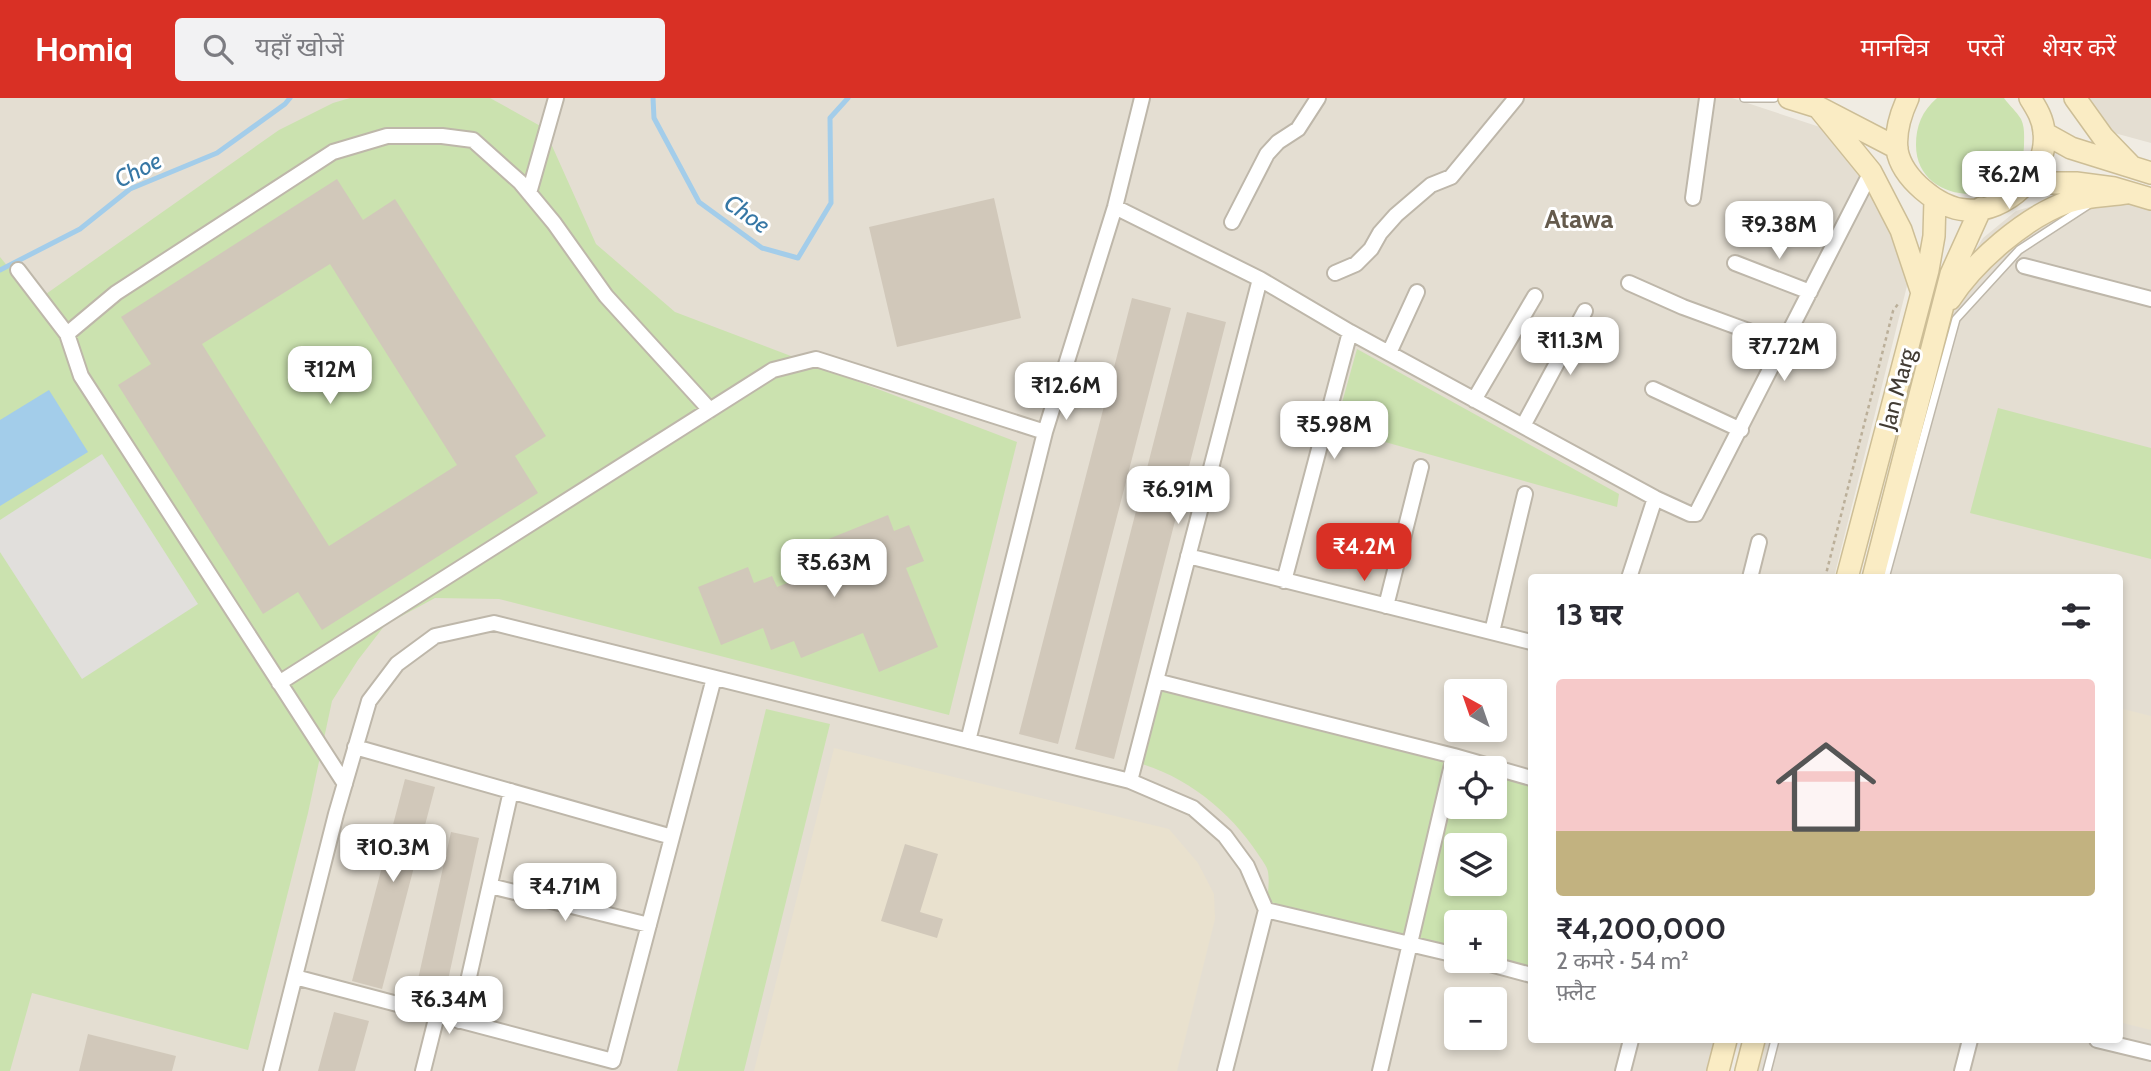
<!DOCTYPE html>
<html lang="hi">
<head>
<meta charset="utf-8">
<style>
	:root { --surface:#fff; --page:#f2f2f3; --text:#2b2b33; --muted:#7c7c81; --accent:#d93025 }
	body { margin:0; font-family:Cabin,"Noto Sans Devanagari",sans-serif; background:var(--page); color:var(--text); height:100vh; display:flex; flex-direction:column; font-size:26px; white-space:nowrap }
	* { box-sizing:border-box; margin:0 }
	p { font-size:23px; color:var(--muted) }
	.icon { flex:none; width:38px; height:38px; fill:none; stroke:currentColor; stroke-width:2; stroke-linecap:round; stroke-linejoin:round }
	.map { position:relative; flex:1; overflow:hidden }
	.drawer { position:absolute; left:1528px; top:476px; width:595px; height:469px; display:flex; flex-direction:column; background:var(--surface); border-radius:7px; box-shadow:0 4px 10px #0003 }
	.drawer>* { flex:none }
	.needle { width:46px; rotate:320deg }
	.buttons { position:absolute; left:1444px; top:581px; display:grid; gap:14px }
	.buttons a { display:grid; place-items:center; width:63px; height:63px; border-radius:7px; background:var(--surface); box-shadow:0 4px 10px #0003; font-size:35px }
	.price { position:absolute; translate:-50% -60px; padding:0 16px; border-radius:14px; background:#fff; color:#222; font-size:23px; line-height:46px; filter:drop-shadow(0 2px 4px #0008) }
	.price::after { content:''; position:absolute; left:50%; top:42px; width:21px; height:16px; margin-left:-10px; background:inherit; clip-path:polygon(0 0,100% 0,50% 100%) }
	.price.selected { background:var(--accent); color:#fff }
	ul { padding:0; list-style:none }
	li { display:grid; align-content:center; gap:14px; height:371px; padding:0 28px }
	li span { display:grid; place-items:center; height:217px; border-radius:7px; color:#555 }
	li>.icon { margin-inline-start:auto }
	span .icon { width:126px; height:126px; fill:#fffc; stroke-width:1 }
	li b { font-size:30px }
	h2 { display:flex; justify-content:space-between; align-items:center; height:84px; padding:0 28px; font-size:30px }
	header { display:flex; align-items:center; gap:42px; box-sizing:border-box; height:98px; padding:0 35px; background:var(--accent); color:#fff }
	header strong { font-size:33px }
	nav { display:flex; gap:38px; margin-inline-start:auto; font-size:24px }
	.search { width:490px; height:63px; background:var(--page); display:flex; align-items:center; gap:18px; box-sizing:border-box; padding:0 24px; border-radius:7px; color:var(--muted); font-size:26px }
	.map>svg:first-child { display:block }
</style>
</head>
<body>
<header>
<strong>Homiq</strong>
<div class="search"><svg class="icon" aria-label="search" viewBox="0 0 24 24"><circle cx="10" cy="10" r="6"/><path d="M15 15l6 6"/></svg>यहाँ खोजें</div>
<nav><a>मानचित्र</a><a>परतें</a><a>शेयर करें</a></nav>
</header>
<div class="map">
<svg width="2151" height="973" viewBox="0 0 2151 973">
	<rect width="100%" height="100%" fill="#f0ece3"/>
	<path fill="#e4ded2" fill-rule="evenodd" d="M0,0H1732L1841,36L1916,152L1834,479L1531,480V942H1718L1710,973H0ZM1456,593H1494V632H1456ZM1456,670H1494V709H1456ZM1456,747H1494V786H1456ZM1456,824H1494V863H1456ZM1456,901H1494V940H1456Z
		M2065,0H2151V45L2107,33Z
		M2069,97L2112,99L2151,109V973H1752L1760,942H2119V480L1878,479L1953,187L1983,140L2016,113Z"/>
	<path fill="#e9e1ce" d="M2119,610L2151,618V932L2119,924Z
		M834,650L1169,731L1198,765L1214,796L1215,821L1177,973H754Z"/>
	<path fill="#cbe2af" fill-rule="evenodd" d="M350,0H490L544,30L596,146L675,214L1017,344L949,617L499,501L435,500L385,527L358,562L332,603L308,715L248,952L32,895L10,973H0V159L36,203L279,32L333,5Z
		M1937,0H2004C2009,7 2017,14 2021,21C2025,29 2024,39 2024,48C2022,112 1916,112 1916,47C1916,28 1922,13 1937,0Z
		M1357,251L1619,396L1617,409L1335,330Z
		M1998,310L2151,350V461L1970,415Z
		M1156,583L1531,679V877L1494,863V824H1456V857L1266,812C1267,801 1270,786 1268,774C1267,768 1261,761 1258,756C1230,713 1185,677 1135,664ZM1456,670H1494V709H1456ZM1456,747H1494V786H1456Z
		M766,611L830,626L744,973H677Z"/>
	<path fill="#e1dfdc" d="M102,356L198,506L82,581L0,454V422Z"/>
	<path fill="#a3cdea" d="M49,292L88,354L0,408V322Z"/>
	<g fill="none" stroke-linecap="round" stroke-linejoin="round">
		<path stroke="#a3cdea" stroke-width="5" d="M653,0L654,20L699,104L762,150L798,160L831,105L830,20L848,0
			M0,172L80,131L130,91L217,55L285,6L290,0"/>
	</g>
	<path fill="#d1c8ba" fill-rule="evenodd" d="M337,81L363,122L395,101L546,338L515,358L538,395L322,532L298,494L263,516L118,287L151,266L121,219ZM330,166L457,367L329,448L202,246Z
		M994,100L1021,220L897,249L869,129Z
		M1132,200L1171,210L1058,646L1019,636Z
		M1187,214L1226,224L1114,661L1075,651Z
		M888,417L894,433L909,427L924,463L906,470L938,549L879,574L863,535L801,560L794,543L771,552L763,530L721,547L698,489L748,469L754,485L772,478L777,489L825,470L816,446Z
		M405,681L435,689L382,891L352,883Z
		M451,734L479,740L443,905L414,899Z
		M905,746L938,756L920,814L943,821L937,840L881,823Z
		M334,914L369,923L355,973H318Z
		M88,936L176,958L172,973H79Z"/>
	<g fill="none" stroke-linecap="round" stroke-linejoin="round">
		<defs>
			<path id="lane" d="M1744,0H1774
				M1885,480L1956,221L2019,152L2088,107
				M1767,973L1775,942"/>
			<path id="street" d="M529,95L556,0
				M1693,100L1707,0
				M1115,109L1260,181L1350,234L1655,400L1690,416H1696L1871,74
				M1232,124L1267,56L1278,44L1298,31L1318,0
				M1735,165L1810,194
				M2024,168L2151,201
				M18,172L67,236L81,278L345,686
				M1335,175L1356,166L1371,151L1380,135L1396,117L1431,87L1451,79L1516,0
				M1629,185L1683,209L1784,246
				M67,236L116,195L333,54L387,38H442L473,42L520,84L554,125L606,198L710,312
				M1389,255L1417,194
				M1653,291L1741,332
				M1474,302L1535,198
				M1523,328L1585,213
				M1188,458L1531,544
				M1629,480L1655,400
				M1750,480L1759,444
				M1284,483L1350,234
				M1386,508L1421,369
				M1492,534L1525,396
				M1156,583L1454,658L1531,680
				M279,585L773,272L816,261L1045,334
				M968,643L1045,334L1115,109L1142,0
				M355,649L672,739
				M1130,683L1260,181
				M490,788L649,827
				M1266,812L1456,857
				M1479,863L1531,877
				M295,879L613,963L714,580
				M459,923L511,693
				M2097,942L2151,955
				M271,973L336,716L369,603L397,566L435,538L494,525L1130,683L1193,710L1225,738L1247,768L1266,812L1225,973
				M423,973L437,917
				M1380,973L1454,658
				M1623,973L1631,942
				M1962,973L1970,942"/>
			<path id="secondary" d="M1789,0L1818,9L1897,50
				M1908,0C1901,15 1895,35 1897,52C1902,80 1938,110 1966,112C2006,115 2049,75 2044,34C2043,21 2037,11 2030,0
				M2075,0L2103,39L2132,69
				M1818,9L1871,74L1901,132L1922,195
				M2044,35L2071,50L2151,75
				M2027,85H2076L2114,90L2151,101
				M1950,201C1974,164 2025,119 2068,104C2086,98 2108,98 2127,95
				M1847,480L1928,172L1934,138L1935,101
				M1873,480L1951,176L1981,110
				M1718,973L1726,942
				M1746,973L1754,942"/>
		</defs>
		<use href="#lane" stroke="#beb7aa" stroke-width="10"/>
		<use href="#street" stroke="#beb7aa" stroke-width="18"/>
		<use href="#secondary" stroke="#cdbe96" stroke-width="24"/>
		<path stroke="#bbaf99" stroke-width="2.5" stroke-dasharray="3.5 3.5" stroke-linecap="butt" d="M1825,480L1893,213L1898,206"/>
		<use href="#lane" stroke="#fff" stroke-width="7"/>
		<use href="#street" stroke="#fff" stroke-width="14"/>
		<use href="#secondary" stroke="#faecc4" stroke-width="21"/>
	</g>
	<g text-anchor="middle" stroke-width="6" stroke-linejoin="round" paint-order="stroke">
		<g font-size="23" fill="#423c34" stroke="#fff">
			<text transform="translate(1897 291) rotate(-75)" y="8">Jan Marg</text>
		</g>
		<g font-size="24" font-style="italic" fill="#3677a5" stroke="#fff">
			<text transform="translate(138 72) rotate(-27)" y="8">Choe</text>
			<text transform="translate(747 116) rotate(35)" y="8">Choe</text>
		</g>
		<g font-size="26" font-weight="bold" fill="#645a4c" stroke="#fff">
			<text x="1579" y="130">Atawa</text>
		</g>
	</g>
</svg>
<div class="buttons">
<a><svg class="needle" viewBox="-14 -14 28 28"><path d="M0-13l5 13h-10z" fill="#e53935"/><path d="M0 13l5-13h-10z" fill="#7c7c81"/></svg></a>
<a><svg class="icon" aria-label="locate" viewBox="0 0 24 24"><circle cx="12" cy="12" r="6"/><path d="M12 2v4M12 18v4M2 12h4M18 12h4"/></svg></a>
<a><svg class="icon" aria-label="layers" viewBox="0 0 24 24"><path d="M12 4l9 5-9 5-9-5zM3 14l9 5 9-5"/></svg></a>
<a>+</a>
<a>−</a>
</div>
<b class="price" style="left:2009px;top:113px">₹6.2M</b>
<b class="price" style="left:1779px;top:163px">₹9.38M</b>
<b class="price" style="left:1570px;top:279px">₹11.3M</b>
<b class="price" style="left:1784px;top:285px">₹7.72M</b>
<b class="price" style="left:330px;top:308px">₹12M</b>
<b class="price" style="left:1066px;top:324px">₹12.6M</b>
<b class="price" style="left:1334px;top:363px">₹5.98M</b>
<b class="price" style="left:1178px;top:428px">₹6.91M</b>
<b class="price selected" style="left:1364px;top:485px">₹4.2M</b>
<b class="price" style="left:834px;top:501px">₹5.63M</b>
<b class="price" style="left:393px;top:786px">₹10.3M</b>
<b class="price" style="left:565px;top:825px">₹4.71M</b>
<b class="price" style="left:449px;top:938px">₹6.34M</b>
<section class="drawer">
<h2>13 घर<svg class="icon" aria-label="filters" viewBox="0 0 24 24"><path d="M4 7h16M4 17h16"/><circle cx="9" cy="7" r="2"/><circle cx="15" cy="17" r="2"/></svg></h2>
<ul>
<li><span style="background:linear-gradient(#f6c9c9 70%,#c2b280 0)"><svg class="icon" aria-label="home" viewBox="0 0 24 24"><path d="M3 11l9-7 9 7M6 9v11h12V9"/></svg></span><div><b>₹4,200,000</b><p>2 कमरे · 54 m²</p><p>फ़्लैट</p></div></li>
</ul>
</section>
</div>
</body>
</html>
